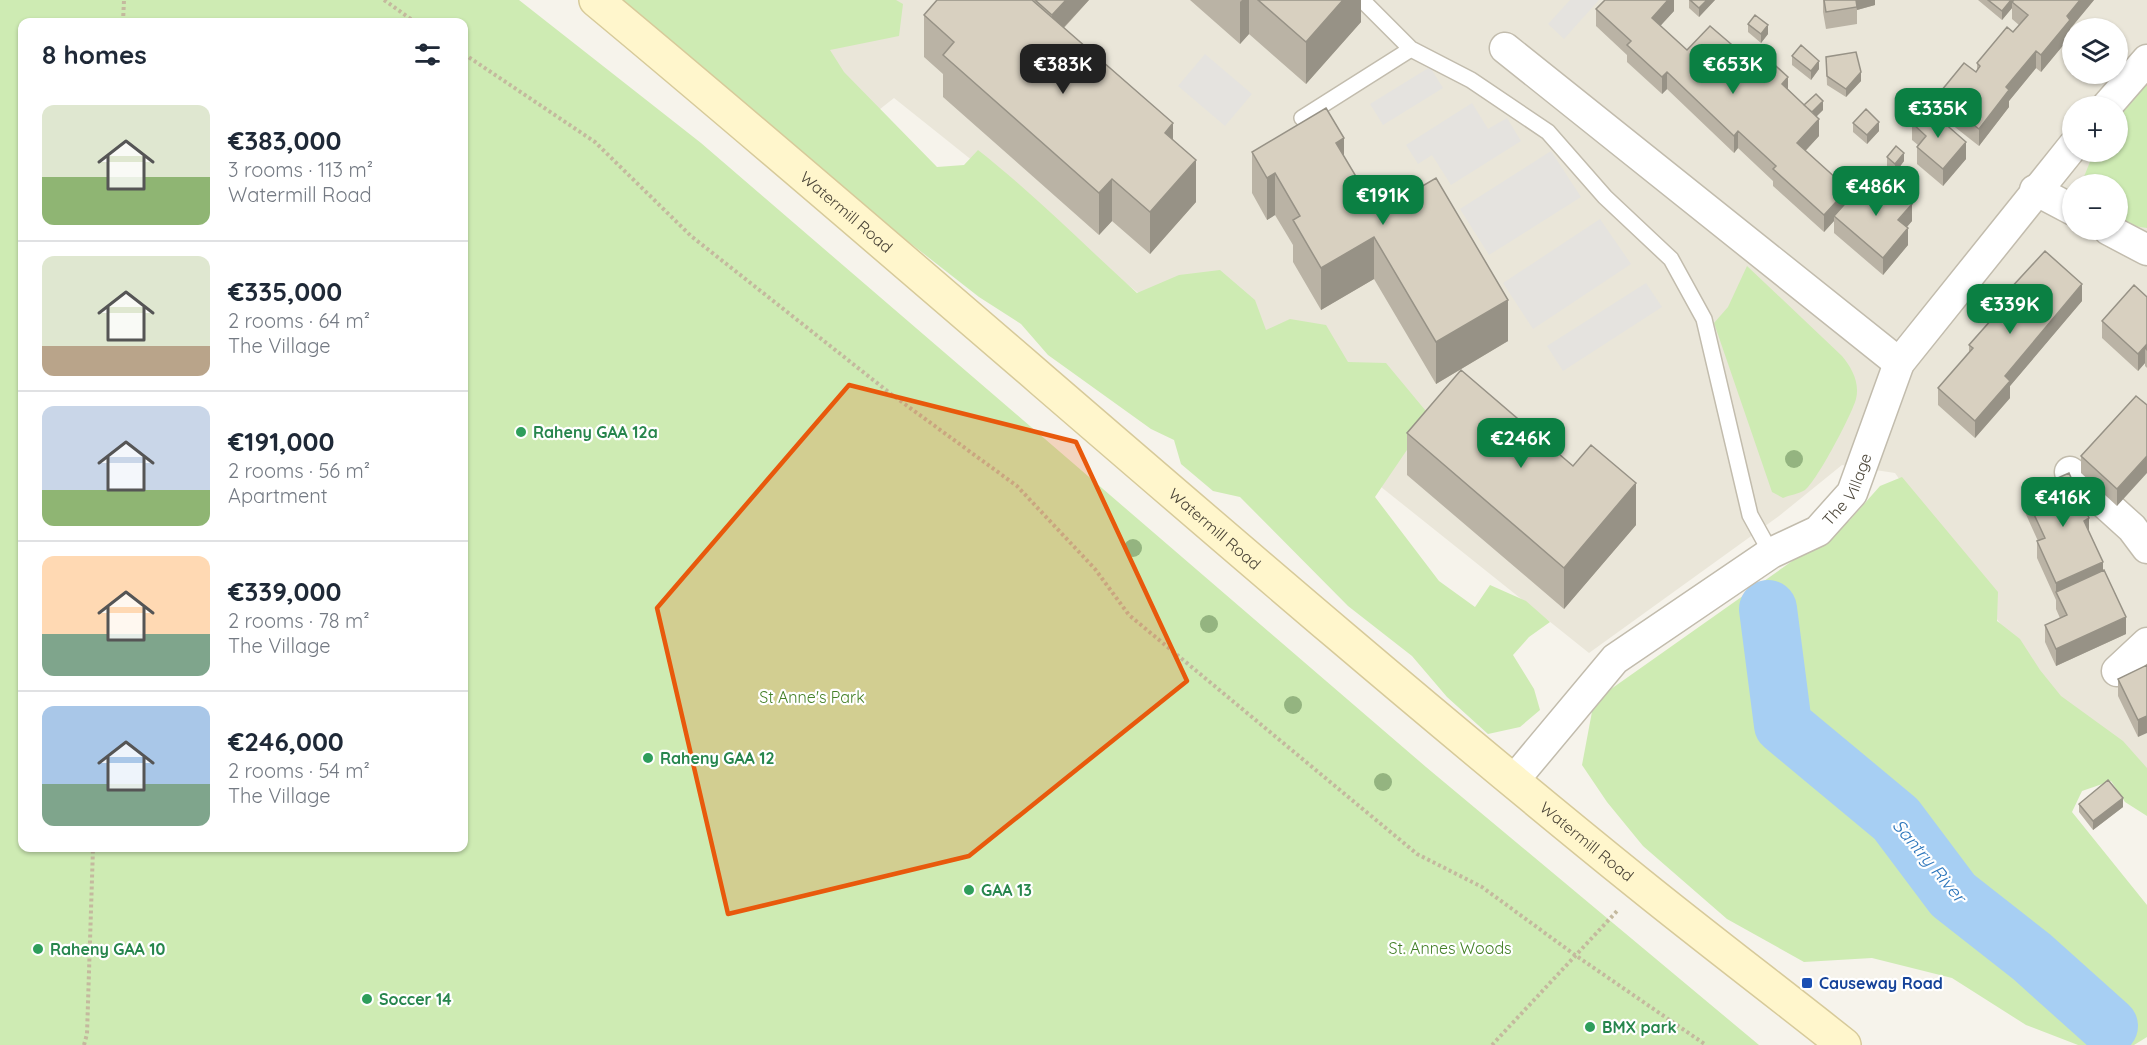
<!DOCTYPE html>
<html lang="en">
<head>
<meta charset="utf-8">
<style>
	:root { --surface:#fff; --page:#f2f2f3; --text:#1f2937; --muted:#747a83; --line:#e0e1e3; --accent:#0b8043 }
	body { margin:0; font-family:Quicksand,sans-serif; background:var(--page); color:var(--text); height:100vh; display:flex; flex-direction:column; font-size:22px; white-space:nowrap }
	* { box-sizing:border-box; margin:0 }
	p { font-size:20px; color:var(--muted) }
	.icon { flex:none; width:33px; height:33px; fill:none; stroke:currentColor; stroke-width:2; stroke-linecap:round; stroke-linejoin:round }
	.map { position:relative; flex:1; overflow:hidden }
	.drawer { position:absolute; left:18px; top:18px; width:450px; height:834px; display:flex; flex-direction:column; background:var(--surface); border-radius:12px; box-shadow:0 2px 4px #0004 }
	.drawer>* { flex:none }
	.controls { position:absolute; left:2062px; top:18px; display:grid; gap:12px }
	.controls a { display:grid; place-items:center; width:66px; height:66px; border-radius:50%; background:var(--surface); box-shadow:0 2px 4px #0004; font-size:30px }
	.price { position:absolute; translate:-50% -51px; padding:0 14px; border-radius:12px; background:var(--accent); color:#fff; font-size:20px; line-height:39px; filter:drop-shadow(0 2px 3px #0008) }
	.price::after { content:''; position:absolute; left:50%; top:36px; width:18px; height:14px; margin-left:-9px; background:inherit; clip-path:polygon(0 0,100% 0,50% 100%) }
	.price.selected { background:#222; color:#fff }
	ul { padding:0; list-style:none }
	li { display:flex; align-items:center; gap:18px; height:150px; padding:0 24px }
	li+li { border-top:2px solid var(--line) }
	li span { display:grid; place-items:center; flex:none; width:168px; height:120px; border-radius:12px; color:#555 }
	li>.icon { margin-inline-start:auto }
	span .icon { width:72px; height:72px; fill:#fffc; stroke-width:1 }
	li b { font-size:26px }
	h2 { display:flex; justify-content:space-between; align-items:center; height:72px; padding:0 24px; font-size:26px }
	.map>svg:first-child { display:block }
</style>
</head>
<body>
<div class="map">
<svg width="2147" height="1045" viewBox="0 0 2147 1045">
	<rect width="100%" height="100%" fill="#f6f3eb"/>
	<path fill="#eae6d9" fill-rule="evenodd" d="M615,0H2147V783L2045,688L1895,473L1842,465L1779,516L1589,653L894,98L822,155ZM2073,28H2118V74H2073ZM2073,106H2118V152H2073ZM2073,184H2118V230H2073Z"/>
	<path fill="#ceebb3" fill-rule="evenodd" d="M0,0H519L701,143L1426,767L1759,1045H0ZM22,22H464V848H22Z
		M621,0H896L903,4L899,36L830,50L844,72L937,167L964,165L978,150C1034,194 1084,245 1137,293L1179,275L1220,270L1255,300L1266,330L1290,319L1326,325L1348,362L1386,363L1430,416L1375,497L1439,581L1475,607L1490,585L1526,601L1550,622L1529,637L1513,655L1534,689L1540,710L1520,727L1488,734L1447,697L1412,656L1348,606L1240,497L1213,491L1181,464L1174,440L1151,429L1048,355L1021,324L979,297L878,218Z
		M2147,83V228L2127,225L2118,219V184H2081L2094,152H2118V118Z
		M1747,266L1842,356C1852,368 1860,383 1856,399C1852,414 1817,481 1805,490C1799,494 1789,495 1783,498L1772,492L1714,323L1728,307Z
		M1902,477L1998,592L1997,621L2020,639L2040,670L2061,696L2123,741L2147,768V816L2125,802L2111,781L2082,791L2072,812L2147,905V1037L2134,1045H2078L2026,1025L1952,978L1872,958L1804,962L1727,919L1643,846L1607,802L1582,765L1594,701L1849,521L1880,486Z"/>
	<path fill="#e5e3df" d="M1570,0H1599L1564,39L1548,24Z
		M1205,54L1252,94L1225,126L1178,86Z
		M1430,67L1443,88L1383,125L1370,104Z
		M1472,103L1488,129L1507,118L1521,141L1451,185L1432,155L1418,164L1406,145Z
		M1551,151L1581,197L1489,255L1460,209Z
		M1600,219L1631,264L1533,329L1503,283Z
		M1646,283L1662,307L1563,371L1547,346Z"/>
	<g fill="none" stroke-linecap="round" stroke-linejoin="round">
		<path stroke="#a7cff3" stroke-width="58" d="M1768,609L1783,725L1896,819L1953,895L2032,957L2109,1026"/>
		<defs>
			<path id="service" d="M1362,0L1411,49
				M1302,118L1411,49L1471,80L1548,132L1605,197L1671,259L1704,319L1750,515L1771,553"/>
			<g id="minor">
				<path d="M1505,48L1899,363"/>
				<path d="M2107,106L2147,60"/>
				<path d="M2035,190L2073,210"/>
				<path d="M2109,230L2147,250"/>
				<path d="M2070,472L2132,528L2147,548"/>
				<path d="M2117,671L2147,643"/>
				<path id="s1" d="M1514,780L1615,659L1771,553L1818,531L1852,493L1899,363L2073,146"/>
			</g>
			<g id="secondary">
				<path id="s2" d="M596,0C946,291 1284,597 1638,883C1706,938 1776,991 1844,1045"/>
			</g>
		</defs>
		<use href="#service" stroke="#c2bcad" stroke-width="18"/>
		<use href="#minor" stroke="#c2bcad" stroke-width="33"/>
		<use href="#secondary" stroke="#d7ca9a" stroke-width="36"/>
		<path stroke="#c4b99e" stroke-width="4" stroke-dasharray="3 3" stroke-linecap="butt" d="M384,0L415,22
			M123,22L124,0
			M464,54L595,142L691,236L891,394L1017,486L1095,569L1129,615L1417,854L1482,887L1575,955L1706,1045
			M84,1045L87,1034L93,848
			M1492,1045L1618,910"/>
		<use href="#service" stroke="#fff" stroke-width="15"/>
		<use href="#minor" stroke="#fff" stroke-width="30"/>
		<use href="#secondary" stroke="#fff6cc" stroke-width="33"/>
	</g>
	<g fill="#94b480">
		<circle cx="1794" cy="459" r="9"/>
		<circle cx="1133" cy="548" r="9"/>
		<circle cx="1209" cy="624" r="9"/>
		<circle cx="1293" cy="705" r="9"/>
		<circle cx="1383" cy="782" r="9"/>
	</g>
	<path fill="#bab3a5" d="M937,0H1089L1064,28L1173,139L1196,202L1150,254L1112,221L1099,235L943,97V74L924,57V15Z
		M1190,0H1361V22L1306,84L1249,34L1240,44Z
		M1674,0V11L1660,26L1687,50L1738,64L1788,89L1804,105L1823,110L1816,116L1819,136L1805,151L1848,200L1872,197L1912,221L1907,227L1908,245L1883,275L1834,233V221L1824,232L1773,186V181L1738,148L1734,153L1667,89L1662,94L1627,62V55L1596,26V9Z
		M1689,0H1715L1699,17L1689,8Z
		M1823,0H1875V5L1857,10V24L1826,29L1823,12Z
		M1978,0H2094L2070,29V37L2041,72L2036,68L2009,101V107L1979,146L1937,113V96L1976,72L1977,71V63L2013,32L2019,25L2012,19V8L2002,20Z
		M1748,24L1768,34L1761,43L1748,32Z
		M1792,56L1819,69L1811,80L1792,65Z
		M1826,57L1861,81L1846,97L1827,85Z
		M1853,123L1879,131L1867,144L1853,132Z
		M1912,123L1966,159L1943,186L1917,164V147L1918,145L1912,140Z
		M1252,152L1344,157L1367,195L1387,207L1508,341L1436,384L1374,279L1321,310L1293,262V245L1275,215L1267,220L1252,193Z
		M1887,157L1904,161L1895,173L1887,166Z
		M2010,289L2082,301L2010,386V398L1975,438L1938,405V388L1969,353V345L2010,298Z
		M2147,297V368L2145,366V363L2138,371L2102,338V321Z
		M2136,396L2117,506L2081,473V456Z
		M1407,433L1573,466L1636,525L1564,609L1407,475Z
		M2024,493L2089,532L2126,634L2056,666L2045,642V625L2060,618L2056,609V600L2037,558V541H2038L2024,510Z
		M2147,665L2138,737L2118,696V679Z
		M2079,804L2123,807L2093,830L2079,812Z"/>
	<path fill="#979286" d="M1066,0H1089L1052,40V15Z
		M1242,0H1249V34L1240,44V2Z
		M1343,0H1361V22L1306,84V42Z
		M1668,0H1674V11L1652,35V18Z
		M1707,0H1715L1699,17V8Z
		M1855,0H1875V5L1857,10Z
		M2011,0H2016L2012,2V8L2002,20V11Z
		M2080,0H2094L2070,29V37L2041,72V55L2067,16Z
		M1768,25V34L1761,43V34Z
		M1738,50V67L1719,88V71Z
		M2036,51V68L2009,101V107L1979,146V129L2006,87Z
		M1819,61V69L1811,80V71Z
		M1667,72V89L1662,94V77Z
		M1861,72V81L1846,97V89Z
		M1788,77V94L1782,84Z
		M1823,101V110L1811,122V113Z
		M1819,119V136L1797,160V143Z
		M1879,122V131L1867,144V135Z
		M1173,123V165L1165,133Z
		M1738,131V148L1734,153V136Z
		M1344,138V180L1336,143Z
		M1966,142V159L1943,186V169Z
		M1904,153V161L1895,173V164Z
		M1196,160V202L1150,254V212Z
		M1275,173V215L1267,220V178Z
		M1112,179V221L1099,235V193Z
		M1848,189V206L1834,216V221L1824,232V215Z
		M1912,204V221L1898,237V220Z
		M1908,228V245L1883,275V258Z
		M1374,237V279L1321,310V268Z
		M2082,284V301L2010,386V398L1975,438V421L2005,376Z
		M1508,300V341L1436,384V342Z
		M2147,344V351L2145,349V363L2138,371V354Z
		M2147,456V473L2117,506V489Z
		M1636,483V525L1564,609V568Z
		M2089,518V535L2084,521Z
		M2103,562V579L2056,592V583Z
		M2126,617V634L2056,666V649Z
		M2147,716V733L2138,737V720Z
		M2123,798V807L2093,830V821Z"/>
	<path fill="#d8d0c0" stroke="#979286" stroke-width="1.5" d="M937,0H1032L1173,123L1165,133L1196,160L1150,212L1112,179L1099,193L943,55L954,42L924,15Z
		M1035,0H1066L1052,15Z
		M1258,0H1343L1306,42Z
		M1605,0H1668L1652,18L1687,50L1710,26L1738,50L1719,71L1726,77L1754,46L1788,77L1782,84L1819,119L1797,143L1848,189L1824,215L1773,169L1776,166L1738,131L1734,136L1667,72L1662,77L1627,45L1631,41L1596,9Z
		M1690,0H1707L1699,8Z
		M1824,0H1856L1857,7L1826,12Z
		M1988,0H2011L2002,11Z
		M2014,0H2080L2067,16L2070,20L2041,55L2036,51L2006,87L2009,90L1979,129L1937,96L1964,63L1976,72L1980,66L1977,63L2007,27L2013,32L2028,15L2012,2Z
		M1755,15L1768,25L1761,34L1748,24Z
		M1801,45L1819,61L1811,71L1792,56Z
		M1856,52L1861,72L1846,89L1827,76L1826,57Z
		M1816,94L1823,101L1812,112L1804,105Z
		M1926,107L1966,142L1943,169L1917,147L1926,136L1912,123Z
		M1326,108L1344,138L1336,143L1367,195L1377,190L1387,207L1436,178L1508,300L1436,342L1374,237L1321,268L1293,220L1300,216L1275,173L1267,178L1252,152Z
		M1866,109L1879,122L1867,135L1853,123Z
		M1896,146L1904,153L1895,164L1887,157Z
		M1887,180L1912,204L1898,220L1908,228L1883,258L1834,216L1860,187L1872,197Z
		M2045,251L2082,284L2005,376L2010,381L1975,421L1938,388L1973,348L1969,345L2015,293L2010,289Z
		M2134,285L2147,297V344L2138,354L2102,321Z
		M1461,370L1573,466L1591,445L1636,483L1564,568L1407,433Z
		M2136,396L2147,405V456L2117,489L2081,456Z
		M2069,473L2089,518L2084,521L2103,562L2056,583L2037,541L2045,538L2024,493Z
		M2104,570L2126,617L2056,649L2045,625L2067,615L2056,592Z
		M2147,665V716L2138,720L2118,679Z
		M2108,780L2123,798L2093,821L2079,804Z"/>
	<path fill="#e8590c" fill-opacity="0.2" stroke="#e8590c" stroke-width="4.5" stroke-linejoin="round" d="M849,385L1076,442L1187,681L969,856L728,914L657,608Z"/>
	<g fill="#2e9e5b" stroke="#fff" stroke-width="2">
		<circle cx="521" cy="432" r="6"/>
		<circle cx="648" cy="758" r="6"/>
		<circle cx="969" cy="890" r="6"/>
		<circle cx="38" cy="949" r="6"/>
		<circle cx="367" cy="999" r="6"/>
		<circle cx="1590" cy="1027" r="6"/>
	</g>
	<rect fill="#1a4fb4" stroke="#fff" stroke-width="2" x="1801" y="977" width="12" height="12" rx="3"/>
	<g text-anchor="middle" stroke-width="4.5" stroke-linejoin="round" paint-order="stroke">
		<g font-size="16" fill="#4b4538" stroke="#fff">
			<text dy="6" stroke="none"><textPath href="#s2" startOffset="328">Watermill Road</textPath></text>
			<text dy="6" stroke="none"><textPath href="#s1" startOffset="450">The Village</textPath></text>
			<text dy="6" stroke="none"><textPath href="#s2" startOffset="814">Watermill Road</textPath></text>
			<text dy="6" stroke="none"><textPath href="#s2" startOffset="1300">Watermill Road</textPath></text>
		</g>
		<g font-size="16" font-weight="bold" fill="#27864d" stroke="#fff" text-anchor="start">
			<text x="533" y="438">Raheny GAA 12a</text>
			<text x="660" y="764">Raheny GAA 12</text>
			<text x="981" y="896">GAA 13</text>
			<text x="50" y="955">Raheny GAA 10</text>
			<text x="379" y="1005">Soccer 14</text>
			<text x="1602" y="1033">BMX park</text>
		</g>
		<g font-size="16" fill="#448028" stroke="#fff">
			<text x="812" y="703">St Anne's Park</text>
			<text x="1450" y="954">St. Annes Woods</text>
		</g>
		<g font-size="16" font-weight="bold" fill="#164399" stroke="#fff" text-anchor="start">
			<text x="1819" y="989">Causeway Road</text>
		</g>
		<g font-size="18" font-style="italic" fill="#2c76bc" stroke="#fff">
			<text transform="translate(1929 861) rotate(50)" y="6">Santry River</text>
		</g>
	</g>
</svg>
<div class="controls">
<a><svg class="icon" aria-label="layers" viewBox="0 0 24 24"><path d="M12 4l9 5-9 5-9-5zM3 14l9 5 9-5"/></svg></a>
<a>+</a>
<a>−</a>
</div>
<b class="price selected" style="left:1063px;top:95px">€383K</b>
<b class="price" style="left:1733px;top:95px">€653K</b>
<b class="price" style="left:1938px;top:139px">€335K</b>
<b class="price" style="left:1876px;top:217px">€486K</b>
<b class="price" style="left:1383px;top:226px">€191K</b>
<b class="price" style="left:2010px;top:335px">€339K</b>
<b class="price" style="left:1521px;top:469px">€246K</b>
<b class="price" style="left:2063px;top:528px">€416K</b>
<section class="drawer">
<h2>8 homes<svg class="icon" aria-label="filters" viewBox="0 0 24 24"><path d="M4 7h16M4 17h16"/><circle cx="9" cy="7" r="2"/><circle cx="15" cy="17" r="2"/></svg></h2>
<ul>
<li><span style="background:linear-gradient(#dfe7d0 60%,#8fb573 0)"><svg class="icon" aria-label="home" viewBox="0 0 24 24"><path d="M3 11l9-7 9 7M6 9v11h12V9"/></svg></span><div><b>€383,000</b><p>3 rooms · 113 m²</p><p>Watermill Road</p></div></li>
<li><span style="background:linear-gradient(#dfe7d0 75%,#b9a48a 0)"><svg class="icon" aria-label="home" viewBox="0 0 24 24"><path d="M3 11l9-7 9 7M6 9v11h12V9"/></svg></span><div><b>€335,000</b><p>2 rooms · 64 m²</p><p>The Village</p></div></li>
<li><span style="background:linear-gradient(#c9d6e8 70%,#8fb573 0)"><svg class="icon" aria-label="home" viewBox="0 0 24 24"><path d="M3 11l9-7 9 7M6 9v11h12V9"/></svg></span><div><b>€191,000</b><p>2 rooms · 56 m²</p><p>Apartment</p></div></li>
<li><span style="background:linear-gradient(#ffd9b3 65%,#7fa58c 0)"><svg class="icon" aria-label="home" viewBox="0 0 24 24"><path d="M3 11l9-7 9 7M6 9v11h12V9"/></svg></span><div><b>€339,000</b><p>2 rooms · 78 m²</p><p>The Village</p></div></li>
<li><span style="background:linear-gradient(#a9c7e8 65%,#7fa58c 0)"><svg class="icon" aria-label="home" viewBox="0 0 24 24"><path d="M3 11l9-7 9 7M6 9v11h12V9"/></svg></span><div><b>€246,000</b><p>2 rooms · 54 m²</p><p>The Village</p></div></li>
</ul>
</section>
</div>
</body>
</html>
